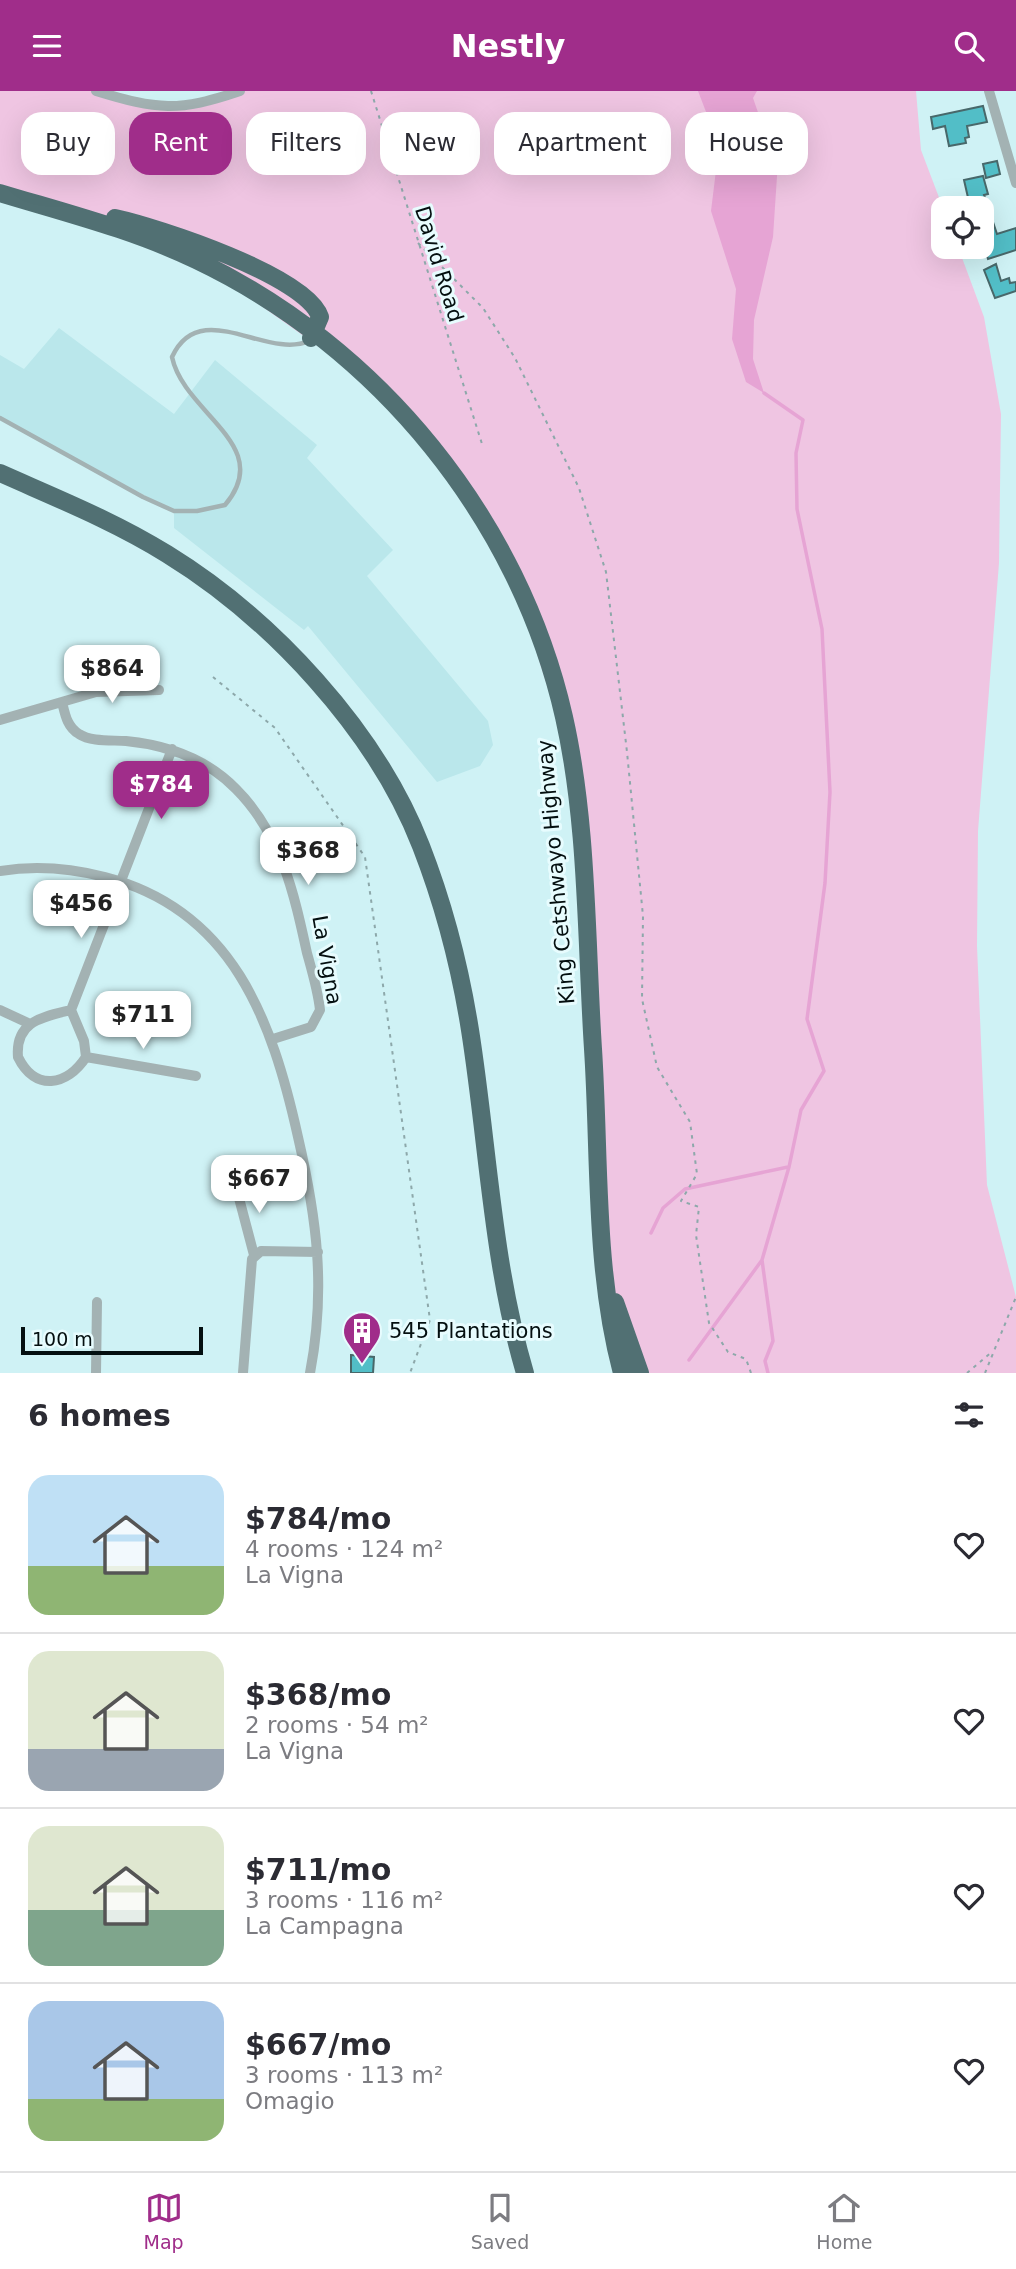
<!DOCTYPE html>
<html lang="en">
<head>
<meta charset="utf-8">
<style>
	:root { --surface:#fff; --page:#f7f7f7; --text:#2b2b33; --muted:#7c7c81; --line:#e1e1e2; --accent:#a02d8a }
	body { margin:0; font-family:"DejaVu Sans",sans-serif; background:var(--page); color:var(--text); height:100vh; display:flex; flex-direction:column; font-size:26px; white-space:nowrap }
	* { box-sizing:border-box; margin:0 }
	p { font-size:23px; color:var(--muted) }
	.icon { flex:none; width:38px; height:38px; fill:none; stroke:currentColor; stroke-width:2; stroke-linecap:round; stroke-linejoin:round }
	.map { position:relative; height:1282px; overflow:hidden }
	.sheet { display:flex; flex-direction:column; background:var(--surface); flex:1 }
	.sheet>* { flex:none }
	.guide { position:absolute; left:21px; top:21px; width:975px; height:63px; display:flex; gap:14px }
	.controls { position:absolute; left:931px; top:105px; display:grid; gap:14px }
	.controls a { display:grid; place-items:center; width:63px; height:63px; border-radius:14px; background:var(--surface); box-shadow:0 7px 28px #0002; font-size:35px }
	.scale { position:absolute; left:21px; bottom:18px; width:182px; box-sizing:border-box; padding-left:7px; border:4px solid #040f10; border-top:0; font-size:19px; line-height:24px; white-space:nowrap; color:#040f10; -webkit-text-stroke:5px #e7fcfe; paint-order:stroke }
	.price { position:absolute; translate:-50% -60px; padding:0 16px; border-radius:14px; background:#fff; color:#222; font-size:23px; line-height:46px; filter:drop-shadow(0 2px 4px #0008) }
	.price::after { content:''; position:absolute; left:50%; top:42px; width:21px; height:16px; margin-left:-10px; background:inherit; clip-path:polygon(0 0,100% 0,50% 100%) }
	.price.selected { background:var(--accent); color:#fff }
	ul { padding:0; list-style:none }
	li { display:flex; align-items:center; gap:21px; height:175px; padding:0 28px }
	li+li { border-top:2px solid var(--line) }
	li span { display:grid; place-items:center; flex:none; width:196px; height:140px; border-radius:21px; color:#555 }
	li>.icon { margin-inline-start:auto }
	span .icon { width:84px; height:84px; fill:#fffc; stroke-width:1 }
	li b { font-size:30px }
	h2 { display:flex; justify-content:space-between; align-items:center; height:84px; padding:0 28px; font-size:30px }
	.tag { padding:0 24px; border-radius:21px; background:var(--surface); box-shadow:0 7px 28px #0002; font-size:24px; line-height:63px }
	.tag.selected { background:var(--accent); color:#fff }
	header { display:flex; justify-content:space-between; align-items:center; height:91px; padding:0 28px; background:var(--accent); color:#fff; font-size:32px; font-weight:700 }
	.tab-bar { display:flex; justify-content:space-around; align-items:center; height:98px; border-top:2px solid var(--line); background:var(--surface); font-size:19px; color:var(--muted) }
	.tab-bar a { display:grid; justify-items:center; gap:4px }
	.tab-bar .selected { color:var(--accent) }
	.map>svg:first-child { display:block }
</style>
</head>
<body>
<header><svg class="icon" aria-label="menu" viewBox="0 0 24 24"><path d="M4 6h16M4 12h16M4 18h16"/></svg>Nestly<svg class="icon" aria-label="search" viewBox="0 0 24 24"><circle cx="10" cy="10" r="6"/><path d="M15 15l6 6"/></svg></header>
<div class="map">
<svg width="1016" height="1282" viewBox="0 0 1016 1282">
	<rect width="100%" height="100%" fill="#cff2f5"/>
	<path fill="#bae7eb" d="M59,237L174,323L215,269L317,354L307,367L393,459L367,485L488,630L493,654L480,675L437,691L308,535L304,539L174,437V420L0,327V264L24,278Z"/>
	<path fill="#efc5e2" d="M0,0H96L153,16L240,0H916L921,59L943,117V156H958L984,226L1001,323L999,472L978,740L977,855L987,1094L1016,1206V1282H622L618,1268L574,681L511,479L384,302L195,168L0,102Z"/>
	<path fill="#e6a4d4" d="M698,0H757L753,7L761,30L779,55L773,146L754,229L753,268L764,302L746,291L732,248L736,198L711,120L717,71L708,26Z"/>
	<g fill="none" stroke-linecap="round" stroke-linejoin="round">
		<path stroke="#e6a4d4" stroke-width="3.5" d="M764,302L803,329L796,362L797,418L822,538L830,701L825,792L807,928L824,980L801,1019L789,1076L762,1169L773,1250L765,1270L768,1282
			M651,1142L663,1117L685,1098L788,1076
			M689,1269L762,1169"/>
	</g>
	<path fill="#52bec7" stroke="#48686a" stroke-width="2" d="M983,15L987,31L967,35L969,46L965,47L966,52L949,55L945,35L933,38L931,26Z
		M997,70L1000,83L986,87L983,73Z
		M983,85L988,103L984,104L997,143L1016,137V159L988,168L982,148V108L969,111L964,89Z
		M996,173L1001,190L1009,187L1010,192L1016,191V200L995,207L984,179Z
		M351,1264L374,1266L373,1282H351Z"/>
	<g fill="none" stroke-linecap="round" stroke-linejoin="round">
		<path stroke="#8da8aa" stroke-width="2" stroke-dasharray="3.5 5" stroke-linecap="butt" d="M371,0L482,353
			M418,152L483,217L515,267L579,397L606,481L627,661L643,825L642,908L657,976L690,1031L697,1083L681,1110L699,1116L696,1144L709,1232L728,1261L746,1268L751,1282
			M213,586L275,637L365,766L430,1229L410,1282
			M967,1282L993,1260
			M985,1282L1016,1206"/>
		<path stroke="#a3b2b3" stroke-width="4.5" d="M0,327L143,406L174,420H197L225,414C276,354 184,323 172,266C200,205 266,269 309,250"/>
		<path stroke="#a3b2b3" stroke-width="10" d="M96,0C158,19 178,21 240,0
			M989,0L1016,92
			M62,611C65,623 67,636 79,643C91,651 111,649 126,650C166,654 207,668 236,698C281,743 294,802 307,862C312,880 318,900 320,919L311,936L273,948
			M0,629L96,601L159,599
			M0,780C36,774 70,777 105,786C233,819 272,929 298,1046C317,1128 326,1198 310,1282
			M0,919L28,932
			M71,919L172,658
			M71,919L84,950L86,966C67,995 35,1001 18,966C15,930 43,926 71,919Z
			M86,966L196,985
			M235,1092L254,1164
			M96,1282L97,1211
			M243,1282L252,1168L261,1160L318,1161"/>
		<path stroke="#517073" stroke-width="18" d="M0,102C66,122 134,139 196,169C379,256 519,428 564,626C588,732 586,850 593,958C600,1065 594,1178 622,1282
			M115,127C157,136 307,185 320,226L311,247
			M0,382C56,407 114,430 167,463C271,527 376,639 421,755C444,814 460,876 470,939C488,1053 492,1171 525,1282
			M615,1211L640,1282"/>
	</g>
	<defs>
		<symbol id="building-pin" viewBox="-11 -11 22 30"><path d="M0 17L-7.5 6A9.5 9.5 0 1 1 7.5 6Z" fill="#a02d8a" stroke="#e7fcfe"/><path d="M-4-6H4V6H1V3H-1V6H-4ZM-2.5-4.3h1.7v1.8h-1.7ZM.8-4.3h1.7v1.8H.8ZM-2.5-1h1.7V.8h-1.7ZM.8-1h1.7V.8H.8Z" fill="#fff"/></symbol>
	</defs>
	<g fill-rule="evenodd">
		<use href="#building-pin" x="340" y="1218" width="44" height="60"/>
	</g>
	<g text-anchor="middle" stroke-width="6" stroke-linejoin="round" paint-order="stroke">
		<g font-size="21" fill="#040f10" stroke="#e7fcfe">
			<text transform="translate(439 173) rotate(73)" y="7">David Road</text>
			<text transform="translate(556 781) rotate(-95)" y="7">King Cetshwayo Highway</text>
			<text transform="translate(327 869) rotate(80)" y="7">La Vigna</text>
		</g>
		<g font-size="21" fill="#040f10" stroke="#e7fcfe" text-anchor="start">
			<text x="389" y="1247">545 Plantations</text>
		</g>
	</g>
</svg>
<div class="controls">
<a><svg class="icon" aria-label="locate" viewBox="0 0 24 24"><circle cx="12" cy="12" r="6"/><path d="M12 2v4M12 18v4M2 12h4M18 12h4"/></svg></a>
</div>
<div class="scale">100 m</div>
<b class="price" style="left:112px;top:614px">$864</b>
<b class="price selected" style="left:161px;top:730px">$784</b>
<b class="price" style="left:308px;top:796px">$368</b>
<b class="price" style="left:81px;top:849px">$456</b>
<b class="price" style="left:143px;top:960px">$711</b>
<b class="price" style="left:259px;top:1124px">$667</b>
<div class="guide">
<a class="tag">Buy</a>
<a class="tag selected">Rent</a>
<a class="tag">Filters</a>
<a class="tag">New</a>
<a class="tag">Apartment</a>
<a class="tag">House</a>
</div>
</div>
<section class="sheet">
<h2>6 homes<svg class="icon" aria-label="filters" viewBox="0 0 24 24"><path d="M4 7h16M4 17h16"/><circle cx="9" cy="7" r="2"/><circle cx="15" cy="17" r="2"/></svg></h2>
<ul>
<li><span style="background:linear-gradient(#bfe0f5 65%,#8fb573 0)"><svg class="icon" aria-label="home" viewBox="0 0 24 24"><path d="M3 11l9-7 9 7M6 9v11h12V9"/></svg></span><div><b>$784/mo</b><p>4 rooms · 124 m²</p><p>La Vigna</p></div><svg class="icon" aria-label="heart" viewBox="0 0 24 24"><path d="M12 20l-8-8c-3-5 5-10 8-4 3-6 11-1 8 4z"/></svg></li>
<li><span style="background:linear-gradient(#dfe7d0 70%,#9aa5b1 0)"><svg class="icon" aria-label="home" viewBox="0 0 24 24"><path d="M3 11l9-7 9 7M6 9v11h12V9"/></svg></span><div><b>$368/mo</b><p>2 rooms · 54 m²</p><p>La Vigna</p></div><svg class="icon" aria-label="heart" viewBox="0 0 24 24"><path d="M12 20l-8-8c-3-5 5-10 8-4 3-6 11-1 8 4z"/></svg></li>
<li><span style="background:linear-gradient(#dfe7d0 60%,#7fa58c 0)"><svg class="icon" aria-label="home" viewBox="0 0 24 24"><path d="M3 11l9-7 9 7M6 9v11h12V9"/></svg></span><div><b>$711/mo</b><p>3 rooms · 116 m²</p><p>La Campagna</p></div><svg class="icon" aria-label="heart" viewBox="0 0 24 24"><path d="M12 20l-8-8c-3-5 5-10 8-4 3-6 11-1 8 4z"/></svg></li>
<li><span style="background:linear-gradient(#a9c7e8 70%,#8fb573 0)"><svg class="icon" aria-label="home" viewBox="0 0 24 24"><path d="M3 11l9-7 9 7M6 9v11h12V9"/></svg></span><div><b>$667/mo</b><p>3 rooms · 113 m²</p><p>Omagio</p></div><svg class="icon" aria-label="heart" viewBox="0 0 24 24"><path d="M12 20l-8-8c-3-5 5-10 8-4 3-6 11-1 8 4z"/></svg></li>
</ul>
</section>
<nav class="tab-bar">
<a class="selected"><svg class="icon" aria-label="map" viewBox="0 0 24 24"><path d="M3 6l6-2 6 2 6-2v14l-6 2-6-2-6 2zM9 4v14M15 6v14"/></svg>Map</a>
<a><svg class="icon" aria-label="saved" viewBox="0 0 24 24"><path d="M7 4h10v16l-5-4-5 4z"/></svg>Saved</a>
<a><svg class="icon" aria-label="home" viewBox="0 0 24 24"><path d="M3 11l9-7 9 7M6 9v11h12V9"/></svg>Home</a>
</nav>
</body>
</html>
